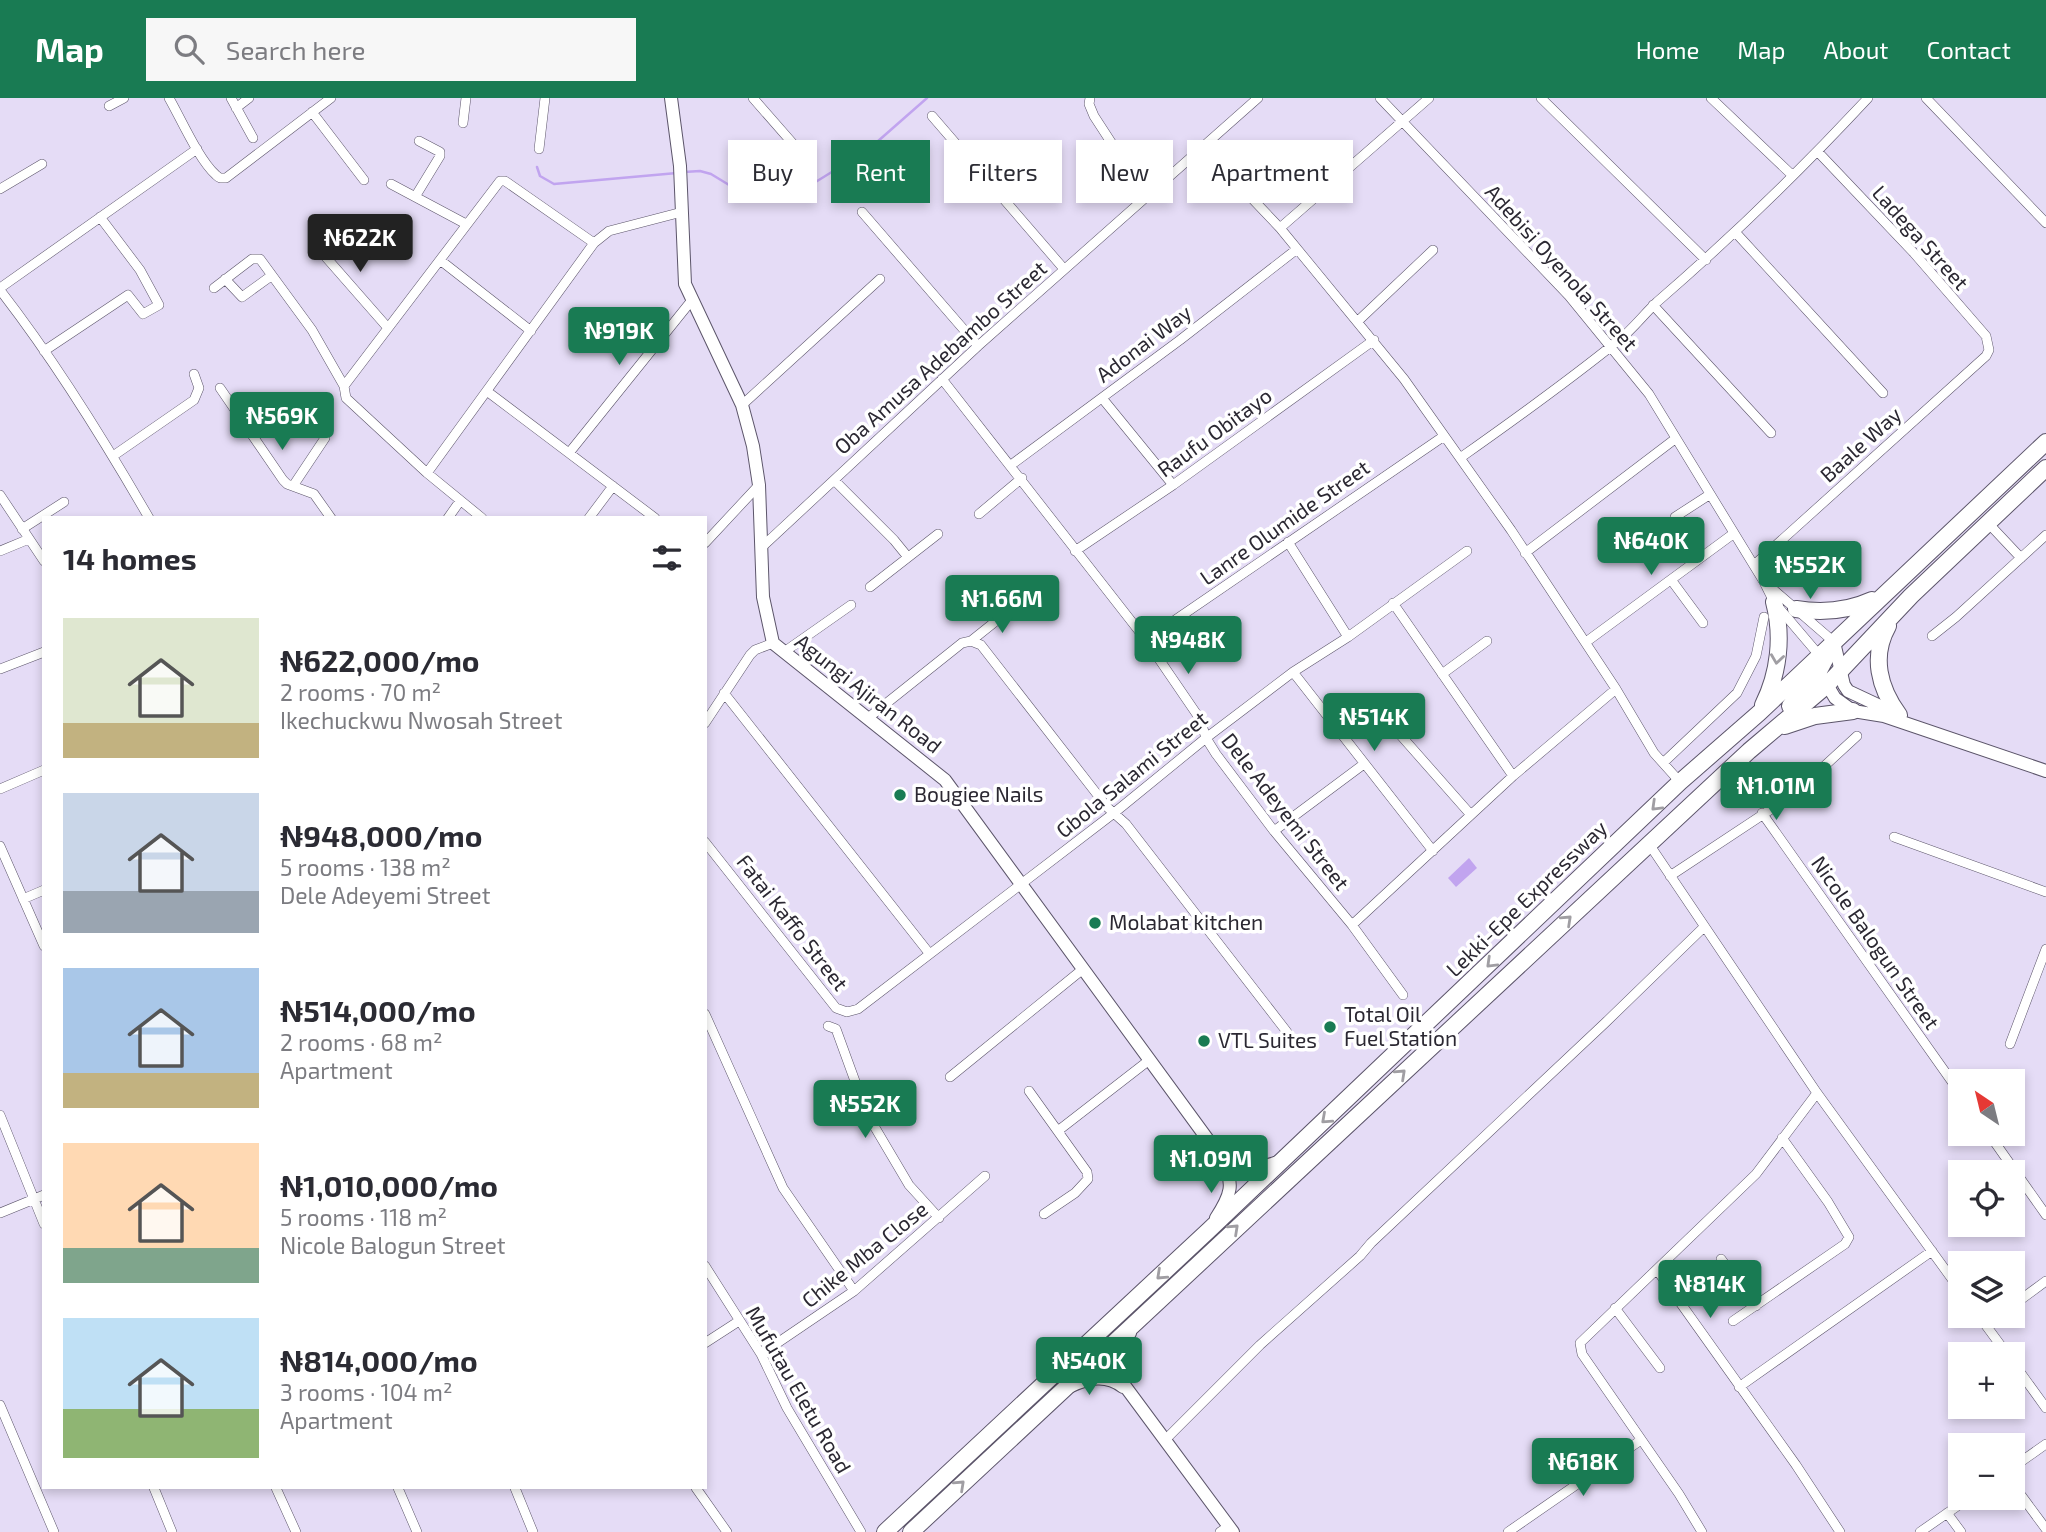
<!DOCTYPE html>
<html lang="en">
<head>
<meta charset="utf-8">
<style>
	:root { --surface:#fff; --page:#f7f7f7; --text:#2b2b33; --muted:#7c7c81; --accent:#197b53 }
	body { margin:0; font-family:"Exo 2",sans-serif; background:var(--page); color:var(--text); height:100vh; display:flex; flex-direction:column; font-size:26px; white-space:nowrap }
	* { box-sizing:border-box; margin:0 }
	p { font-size:23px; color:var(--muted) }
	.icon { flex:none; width:38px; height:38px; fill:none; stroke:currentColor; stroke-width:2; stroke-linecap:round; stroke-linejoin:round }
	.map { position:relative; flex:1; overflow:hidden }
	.sheet { position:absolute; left:42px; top:418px; width:665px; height:973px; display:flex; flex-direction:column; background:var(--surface); border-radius:0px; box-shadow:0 4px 10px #0003 }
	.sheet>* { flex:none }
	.hud { position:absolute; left:728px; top:42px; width:665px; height:63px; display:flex; gap:14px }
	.needle { width:46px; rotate:325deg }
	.tools { position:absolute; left:1948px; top:971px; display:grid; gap:14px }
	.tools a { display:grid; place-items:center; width:77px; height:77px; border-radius:0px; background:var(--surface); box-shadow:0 4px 10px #0003; font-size:35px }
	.price { position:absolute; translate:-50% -60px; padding:0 16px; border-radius:7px; background:var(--accent); color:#fff; font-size:23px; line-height:46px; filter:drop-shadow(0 2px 4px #0008) }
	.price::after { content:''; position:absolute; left:50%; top:42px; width:21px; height:16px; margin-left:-10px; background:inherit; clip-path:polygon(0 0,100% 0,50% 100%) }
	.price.selected { background:#222; color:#fff }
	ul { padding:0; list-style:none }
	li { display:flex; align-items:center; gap:21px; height:175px; padding:0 21px }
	li span { display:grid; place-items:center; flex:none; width:196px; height:140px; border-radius:0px; color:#555 }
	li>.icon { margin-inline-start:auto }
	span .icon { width:84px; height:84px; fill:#fffc; stroke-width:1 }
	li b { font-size:30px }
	h2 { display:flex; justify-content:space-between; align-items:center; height:84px; padding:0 21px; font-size:30px }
	.tag { padding:0 24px; border-radius:0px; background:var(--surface); box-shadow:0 4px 10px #0003; font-size:24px; line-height:63px }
	.tag.selected { background:var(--accent); color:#fff }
	header { display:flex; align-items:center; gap:42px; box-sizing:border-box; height:98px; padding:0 35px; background:var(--accent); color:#fff }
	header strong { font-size:33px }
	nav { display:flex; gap:38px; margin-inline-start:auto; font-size:24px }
	.search { width:490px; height:63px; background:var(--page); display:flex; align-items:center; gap:18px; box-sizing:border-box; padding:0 24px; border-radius:0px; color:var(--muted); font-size:26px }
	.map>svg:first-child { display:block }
</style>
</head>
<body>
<header>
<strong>Map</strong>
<div class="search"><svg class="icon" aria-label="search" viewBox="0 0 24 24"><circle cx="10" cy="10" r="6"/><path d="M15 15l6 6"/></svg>Search here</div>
<nav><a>Home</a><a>Map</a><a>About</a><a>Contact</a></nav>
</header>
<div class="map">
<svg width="2046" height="1434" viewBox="0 0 2046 1434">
	<rect width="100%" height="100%" fill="#e5dcf6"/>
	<path fill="#c1a4ef" d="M1469,760L1477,770L1456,789L1448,780Z"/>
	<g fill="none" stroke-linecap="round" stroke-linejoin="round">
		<path stroke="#c1a4ef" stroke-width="2.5" d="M537,69L540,78L554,86L677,75
			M684,74L700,73L711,76L734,90L754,94L783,98L801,93L869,51L927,0"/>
		<defs>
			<path id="minor" d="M169,0C181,21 199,62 216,77C220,81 221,80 226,80L331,0
				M231,0L253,40
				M753,0L802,56
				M1090,0L1089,6L1094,18L1146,98
				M1380,0L1569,198L1649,296L1764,484L1774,504L1819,557
				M1541,0L1706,162
				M1711,0L1792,77
				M1926,0L2046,125
				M109,8L124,0
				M236,10L249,0
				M312,14L364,82
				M932,18L1064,171
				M463,25L466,0
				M1203,49L1280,130L1404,281L1511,432L1616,591L1654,655L1680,684
				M539,51L545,0
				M391,86L466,126
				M0,91L42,66
				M415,99L440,58V54L419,43
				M862,114L978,248
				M341,122L321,143L324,157L388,230
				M1280,130L1429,0
				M1736,135L1883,295
				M440,162L531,233
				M225,181L242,199L271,178
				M0,190L197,51
				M214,190L252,161H260L312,232L344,288
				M0,192C56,264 104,342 149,420
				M1653,207L1771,335
				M1358,223L1433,152
				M44,253L128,197L143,216L159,207L140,172L100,119
				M942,281L1146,542L1200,621L1206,640L1216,656L1274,733L1352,827L1403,897
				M220,290L283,382L287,386L314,396L331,420
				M488,294L655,420
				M1102,300L1173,387
				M742,307L880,181
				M569,355L692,202
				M113,358L194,302L199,290L194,276
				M1460,360C1514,322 1568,283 1619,242C1633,231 1644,216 1657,204C1731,140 1801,72 1868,0
				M1011,367L1180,242L1297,151
				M427,375L594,145L609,133L682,114
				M834,382L894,442L907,458
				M293,388L325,340
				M0,397L44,463
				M979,416L1022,380
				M1675,419L1709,397
				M448,420L460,403
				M482,420L427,375L346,300L344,288L500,83H505L594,145
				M589,420L613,388
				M1989,426L2021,460
				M22,431L64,404
				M1288,444L1348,539
				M705,445L759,387
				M762,449L978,248L1258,0
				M0,453L29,441
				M1075,453L1173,387L1374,242
				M1525,455L1675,341
				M1754,467L1986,258L1989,252L1986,238L1914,155L1818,54
				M1672,483L1703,525
				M1768,487L1834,544
				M870,489L938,436
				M1393,505L1513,678
				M1932,538L1956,519L2046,437
				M1146,542L1444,338
				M971,543L1016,507
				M1586,544L1733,436
				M784,554L851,507
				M0,571L44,554
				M1293,574L1433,753
				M1442,576L1487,543
				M724,595L929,855
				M868,620L962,545L971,543L981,547L1107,709L1126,726L1287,934
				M705,625L750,557L755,552L773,545
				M1396,632L1471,717
				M1663,665L1737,595L1756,558L1764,519
				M0,691L44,672
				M1762,715L1960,995
				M1274,733L1364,666
				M1894,739L2046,794
				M705,744L836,910L847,914L858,911L1114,715L1206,640L1293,574L1348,539L1467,453
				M1649,746L1817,995L1960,1192
				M0,748L44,848
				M1670,778L1794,696L1857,638
				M23,801L44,792
				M1352,827L1513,678L1616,591
				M705,916L783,1090L854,1193
				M828,928L836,931L867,1016L909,1087L939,1120
				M2010,946L2046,851
				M950,979L1083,871
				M1029,993L1087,1074L1088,1081L1075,1095L1044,1116
				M0,1017L44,1126
				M1059,1032L1148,963
				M1989,1036L2046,1117
				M0,1115L44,1097
				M1721,1161L1756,1208
				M705,1168L761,1256L787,1310L861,1434
				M1657,1172L1796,1367L1840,1434
				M2012,1208L2046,1183
				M1615,1210L1660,1270
				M1979,1218L2007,1256
				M1733,1223L1845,1146L1849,1139L1828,1104L1782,1040
				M1986,1227L1998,1218
				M705,1245L739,1223
				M761,1256L854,1193L985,1078
				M2012,1263L2046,1310
				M1739,1289L1932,1153
				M0,1307L54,1434
				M1166,1341L1260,1247L1360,1158L1371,1145L1605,925L1704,829
				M2012,1370L2046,1346
				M2012,1385L2046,1431
				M154,1390L172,1434
				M276,1390L296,1434
				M398,1390L417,1434
				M515,1390L533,1434
				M696,1390L727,1434
				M1947,1415L1961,1434
				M1220,1434L1229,1428
				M1508,1434L1641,1342
				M1702,1434L1679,1396L1582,1256L1580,1245L1756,1076L1817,995
				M1920,1434L1969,1400"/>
			<path id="tertiary" d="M671,0L680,68L685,186L742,307L753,348L759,387L763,499L773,545L945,682L1222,1061C1235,1086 1231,1097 1216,1120
				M1834,544L1844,587L1848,593L1897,616
				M1823,580L1835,600L1853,613L1884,618L2046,673
				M1223,1062C1243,1075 1257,1071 1278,1064
				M1130,1235C1120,1250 1114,1262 1119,1280L1233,1434
				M1071,1288C1089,1280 1106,1276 1123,1289"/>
			<path id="trunk" d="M1796,511C1821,515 1848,513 1872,502
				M1888,528C1871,558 1879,590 1899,617
				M1763,607C1779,575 1783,538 1774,504
				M1790,608L1820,571L1830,552
				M1785,628L1815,618L1853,613
				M885,1434L1209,1132L1680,684L1759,615L2046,344
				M911,1434L1749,653L1826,588L1911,498L2046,370"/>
		</defs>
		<use href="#minor" stroke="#5c556a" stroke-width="10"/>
		<use href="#tertiary" stroke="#5c556a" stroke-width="14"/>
		<use href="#trunk" stroke="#5c556a" stroke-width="18"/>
		<use href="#minor" stroke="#fff" stroke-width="9"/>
		<use href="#tertiary" stroke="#fff" stroke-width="12"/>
		<use href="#trunk" stroke="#fff" stroke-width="16"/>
	</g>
	<defs><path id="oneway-chevron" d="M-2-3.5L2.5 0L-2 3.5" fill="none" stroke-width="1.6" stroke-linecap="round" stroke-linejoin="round" transform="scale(1.75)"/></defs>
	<g stroke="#a09ea3">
		<use href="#oneway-chevron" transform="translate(1777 561) rotate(98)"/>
		<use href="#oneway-chevron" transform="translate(1656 708) rotate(136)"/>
		<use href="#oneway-chevron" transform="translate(1567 822) rotate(-43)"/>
		<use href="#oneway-chevron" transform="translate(1491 865) rotate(136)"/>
		<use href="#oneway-chevron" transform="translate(1401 976) rotate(-43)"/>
		<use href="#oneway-chevron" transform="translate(1326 1021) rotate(138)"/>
		<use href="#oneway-chevron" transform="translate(1234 1131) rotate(-43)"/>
		<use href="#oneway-chevron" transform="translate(1161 1177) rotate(137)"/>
		<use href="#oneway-chevron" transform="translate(960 1387) rotate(-43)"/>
	</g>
	<g fill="#197b53" stroke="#fff" stroke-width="2.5">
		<circle cx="900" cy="697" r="7"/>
		<circle cx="1095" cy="825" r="7"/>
		<circle cx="1330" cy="929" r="7"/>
		<circle cx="1204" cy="943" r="7"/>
	</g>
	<g text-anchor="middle" stroke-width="7" stroke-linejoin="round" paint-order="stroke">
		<g font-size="21" fill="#2b2832" stroke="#fff">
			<text transform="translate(1920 140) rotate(48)" y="7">Ladega Street</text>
			<text transform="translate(1561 170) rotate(48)" y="7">Adebisi Oyenola Street</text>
			<text transform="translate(1144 246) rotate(-37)" y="7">Adonai Way</text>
			<text transform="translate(941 260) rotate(-42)" y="7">Oba Amusa Adebambo Street</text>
			<text transform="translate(1215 335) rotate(-36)" y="7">Raufu Obitayo</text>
			<text transform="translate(1861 347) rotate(-42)" y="7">Baale Way</text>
			<text transform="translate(1285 425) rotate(-35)" y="7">Lanre Olumide Street</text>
			<text transform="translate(868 596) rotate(38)" y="7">Agungi Ajiran Road</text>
			<text transform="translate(1132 677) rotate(-39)" y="7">Gbola Salami Street</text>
			<text transform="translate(1285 714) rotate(52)" y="7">Dele Adeyemi Street</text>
			<text transform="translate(1527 801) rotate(-44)" y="7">Lekki-Epe Expressway</text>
			<text transform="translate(792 825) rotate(52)" y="7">Fatai Kaffo Street</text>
			<text transform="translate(1875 845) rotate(55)" y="7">Nicole Balogun Street</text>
			<text transform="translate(865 1157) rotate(-39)" y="7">Chike Mba Close</text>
			<text transform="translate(798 1292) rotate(60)" y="7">Mufutau Eletu Road</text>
		</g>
		<g font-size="21" fill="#2b2832" stroke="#fff" text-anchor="start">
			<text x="914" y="704">Bougiee Nails</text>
			<text x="1109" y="832">Molabat kitchen</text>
			<text x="1344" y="924">Total Oil<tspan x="1344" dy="24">Fuel Station</tspan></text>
			<text x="1218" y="950">VTL Suites</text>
		</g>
	</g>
</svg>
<div class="tools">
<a><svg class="needle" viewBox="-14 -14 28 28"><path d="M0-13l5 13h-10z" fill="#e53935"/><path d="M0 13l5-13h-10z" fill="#7c7c81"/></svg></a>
<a><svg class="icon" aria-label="locate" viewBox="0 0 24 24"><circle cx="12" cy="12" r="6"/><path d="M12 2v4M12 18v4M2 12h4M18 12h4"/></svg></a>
<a><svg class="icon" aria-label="layers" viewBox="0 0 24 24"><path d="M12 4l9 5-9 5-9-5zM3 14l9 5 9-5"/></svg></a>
<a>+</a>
<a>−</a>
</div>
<b class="price selected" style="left:360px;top:176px">₦622K</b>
<b class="price" style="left:619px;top:269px">₦919K</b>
<b class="price" style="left:282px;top:354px">₦569K</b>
<b class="price" style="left:1651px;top:479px">₦640K</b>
<b class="price" style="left:1810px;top:503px">₦552K</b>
<b class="price" style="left:1002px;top:537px">₦1.66M</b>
<b class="price" style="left:1188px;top:578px">₦948K</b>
<b class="price" style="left:1374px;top:655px">₦514K</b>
<b class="price" style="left:1776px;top:724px">₦1.01M</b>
<b class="price" style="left:865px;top:1042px">₦552K</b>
<b class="price" style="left:1211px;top:1097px">₦1.09M</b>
<b class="price" style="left:1710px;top:1222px">₦814K</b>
<b class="price" style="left:1089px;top:1299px">₦540K</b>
<b class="price" style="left:1583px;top:1400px">₦618K</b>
<div class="hud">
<a class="tag">Buy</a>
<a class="tag selected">Rent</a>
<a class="tag">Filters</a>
<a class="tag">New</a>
<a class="tag">Apartment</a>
</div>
<section class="sheet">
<h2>14 homes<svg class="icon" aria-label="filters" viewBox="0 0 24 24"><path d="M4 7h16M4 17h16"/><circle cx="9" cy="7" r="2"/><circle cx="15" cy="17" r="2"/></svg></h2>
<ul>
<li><span style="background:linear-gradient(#dfe7d0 75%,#c2b280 0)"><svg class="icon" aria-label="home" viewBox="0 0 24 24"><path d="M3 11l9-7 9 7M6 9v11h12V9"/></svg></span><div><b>₦622,000/mo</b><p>2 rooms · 70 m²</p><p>Ikechuckwu Nwosah Street</p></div></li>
<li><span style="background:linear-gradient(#c9d6e8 70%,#9aa5b1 0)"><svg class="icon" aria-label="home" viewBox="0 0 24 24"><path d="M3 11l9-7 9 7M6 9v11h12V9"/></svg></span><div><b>₦948,000/mo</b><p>5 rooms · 138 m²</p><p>Dele Adeyemi Street</p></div></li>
<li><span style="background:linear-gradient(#a9c7e8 75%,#c2b280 0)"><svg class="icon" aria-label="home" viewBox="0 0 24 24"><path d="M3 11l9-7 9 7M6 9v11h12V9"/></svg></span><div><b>₦514,000/mo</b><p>2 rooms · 68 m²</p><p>Apartment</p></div></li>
<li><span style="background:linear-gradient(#ffd9b3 75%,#7fa58c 0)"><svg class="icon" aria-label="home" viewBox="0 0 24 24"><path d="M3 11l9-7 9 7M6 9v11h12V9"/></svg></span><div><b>₦1,010,000/mo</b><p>5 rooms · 118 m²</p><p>Nicole Balogun Street</p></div></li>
<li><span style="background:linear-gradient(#bfe0f5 65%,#8fb573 0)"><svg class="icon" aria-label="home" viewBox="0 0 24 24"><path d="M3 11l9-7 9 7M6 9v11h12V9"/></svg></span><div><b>₦814,000/mo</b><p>3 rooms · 104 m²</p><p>Apartment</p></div></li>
</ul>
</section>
</div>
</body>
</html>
